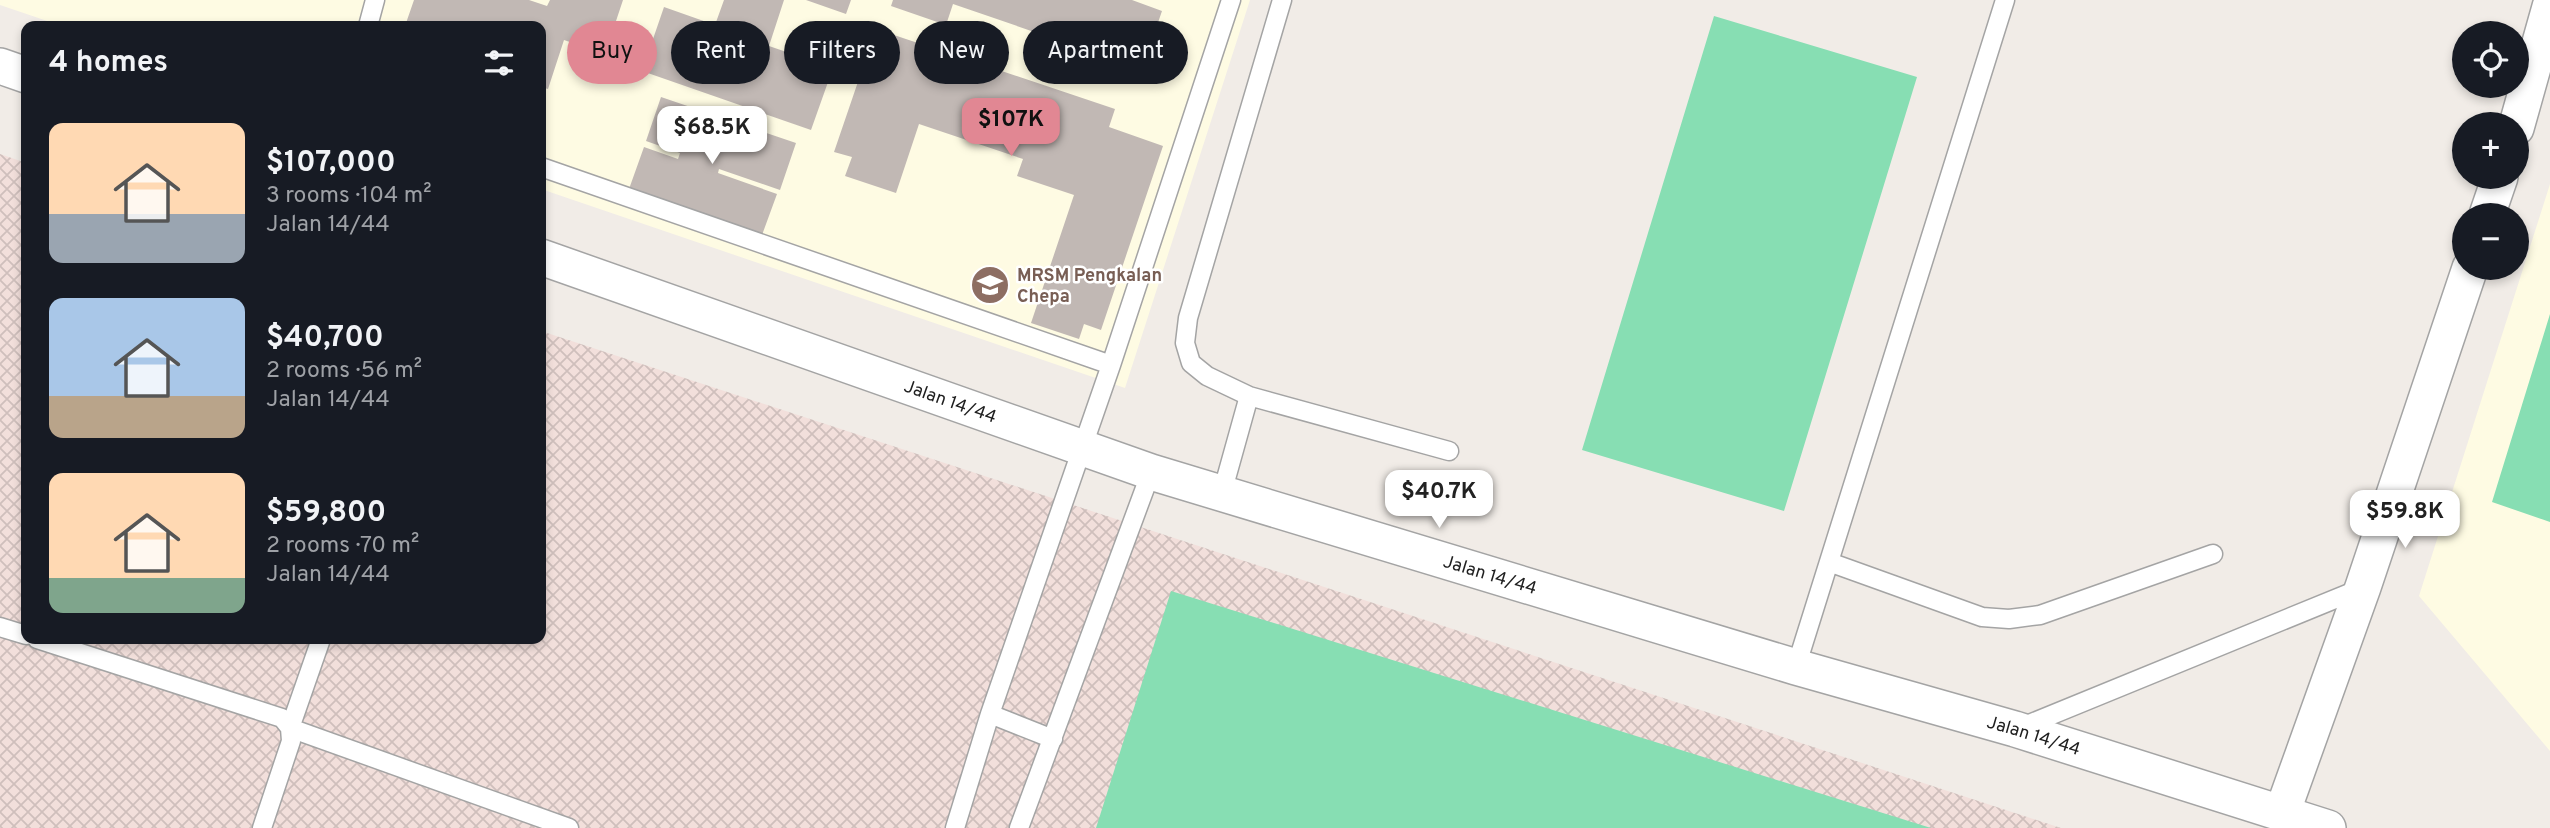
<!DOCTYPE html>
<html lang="en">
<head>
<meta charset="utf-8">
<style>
	:root { --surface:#171b24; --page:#20242c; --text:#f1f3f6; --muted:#9ea1a6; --accent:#e18793 }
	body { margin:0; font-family:Overpass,sans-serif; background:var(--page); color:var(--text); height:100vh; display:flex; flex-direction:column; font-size:26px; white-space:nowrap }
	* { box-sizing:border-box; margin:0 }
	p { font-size:23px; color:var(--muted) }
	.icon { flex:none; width:38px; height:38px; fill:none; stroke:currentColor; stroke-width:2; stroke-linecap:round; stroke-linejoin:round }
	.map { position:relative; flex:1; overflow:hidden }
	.side { position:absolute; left:21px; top:21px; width:525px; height:623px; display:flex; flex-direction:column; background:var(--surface); border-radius:14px; box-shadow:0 4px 10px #0003 }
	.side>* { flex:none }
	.hud { position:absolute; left:567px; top:21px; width:665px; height:63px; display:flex; gap:14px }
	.controls { position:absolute; left:2452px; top:21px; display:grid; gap:14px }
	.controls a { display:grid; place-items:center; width:77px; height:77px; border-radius:50%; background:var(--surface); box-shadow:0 4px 10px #0003; font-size:35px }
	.price { position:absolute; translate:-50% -60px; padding:0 16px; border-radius:14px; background:#fff; color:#222; font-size:23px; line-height:46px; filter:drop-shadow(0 2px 4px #0008) }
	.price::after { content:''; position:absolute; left:50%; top:42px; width:21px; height:16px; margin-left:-10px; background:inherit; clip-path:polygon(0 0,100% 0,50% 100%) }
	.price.current { background:var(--accent); color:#111 }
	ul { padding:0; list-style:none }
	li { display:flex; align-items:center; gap:21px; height:175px; padding:0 28px }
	li span { display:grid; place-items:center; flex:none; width:196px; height:140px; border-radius:14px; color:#555 }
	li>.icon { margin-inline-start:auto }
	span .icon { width:84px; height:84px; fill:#fffc; stroke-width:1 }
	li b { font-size:30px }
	h2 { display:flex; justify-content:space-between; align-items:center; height:84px; padding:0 28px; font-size:30px }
	.pill { padding:0 24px; border-radius:32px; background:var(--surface); box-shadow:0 4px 10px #0003; font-size:24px; line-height:63px }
	.pill.current { background:var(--accent); color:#111 }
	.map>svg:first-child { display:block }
</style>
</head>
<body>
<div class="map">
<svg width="2550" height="828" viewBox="0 0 2550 828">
	<defs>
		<pattern id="military-cross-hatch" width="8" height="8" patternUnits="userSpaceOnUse" patternTransform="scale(1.75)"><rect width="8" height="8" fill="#f2dfdb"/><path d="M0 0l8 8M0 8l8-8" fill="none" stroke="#cfbfbc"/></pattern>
	</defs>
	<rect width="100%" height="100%" fill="#f1ece7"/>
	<path fill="#fefbe3" d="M0,0H1250L1125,388L541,189V26H62L0,5Z
		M2550,184V751L2419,596Z"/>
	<path fill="url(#military-cross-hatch)" d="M0,154L26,163V639H541V331L2061,828H0Z"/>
	<path fill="#87deb3" d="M1714,16L1917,77L1784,511L1582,450Z
		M2550,314V522L2492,502Z
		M1171,591L1931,828H1096Z"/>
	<path fill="#c1b8b4" d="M414,0H529L547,6L550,0H623L605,54L564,40L548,89L541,87V26H405Z
		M724,0H784L769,46L833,68L811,130L642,71L664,7L715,25Z
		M806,0H851L846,14Z
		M893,0H1132L1162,11L1142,69L953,4L946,25L891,6Z
		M876,29L1115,109L1109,127L1163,146L1101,330L1084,324L1079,339L1031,323L1074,195L1017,176L1023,159L919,124L896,193L845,176L852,157L834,152Z
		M661,97L796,143L780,190L719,169L718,173L777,194L762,235L629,189L644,147L678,159L680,153L646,141Z"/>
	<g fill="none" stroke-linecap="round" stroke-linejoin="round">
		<defs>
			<path id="service" d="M1282,0L1188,318L1185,343L1191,363L1207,376L1249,396L1449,451
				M368,26L375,0
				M541,167L1111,365
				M1222,493L1249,396
				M1829,562L1982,617L2009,619L2040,615L2213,554
				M0,627L26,635
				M37,639L282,718L290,728L291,741L262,828
				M321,639L290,728L569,828
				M1796,667L2005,0
				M990,714L1053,739
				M2022,727L2362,588
				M955,828L990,714L1111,365L1231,0
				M1019,828L1151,472"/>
			<g id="minor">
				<path d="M0,66L26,75"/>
				<path d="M2516,128L2550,7"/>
				<path d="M2487,215L2500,177"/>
				<path id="s1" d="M541,257L1151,472L1796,667L2015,729L2328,828"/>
				<path d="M2282,813L2363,587L2470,268"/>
			</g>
		</defs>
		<use href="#service" stroke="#a4a4a4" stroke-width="21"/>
		<use href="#minor" stroke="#a4a4a4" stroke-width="38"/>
		<use href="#service" stroke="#fff" stroke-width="18"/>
		<use href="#minor" stroke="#fff" stroke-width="35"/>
	</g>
	<defs>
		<symbol id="school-disc" viewBox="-11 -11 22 22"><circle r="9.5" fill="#8d6e63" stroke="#fff"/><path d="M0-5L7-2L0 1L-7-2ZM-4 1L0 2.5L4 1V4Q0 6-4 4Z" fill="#fff"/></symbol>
	</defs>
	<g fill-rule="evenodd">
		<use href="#school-disc" x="968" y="263" width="44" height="44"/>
	</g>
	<g text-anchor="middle" stroke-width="5" stroke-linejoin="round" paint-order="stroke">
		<g font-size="18" font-weight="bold" fill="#785e54" stroke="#fff" text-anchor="start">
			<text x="1017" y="281">MRSM Pengkalan<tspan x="1017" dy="21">Chepa</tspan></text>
		</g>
		<g font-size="18" fill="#202020" stroke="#fff">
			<text dy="6" stroke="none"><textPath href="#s1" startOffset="434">Jalan 14/44</textPath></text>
			<text dy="6" stroke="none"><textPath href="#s1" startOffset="1001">Jalan 14/44</textPath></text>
			<text dy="6" stroke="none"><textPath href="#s1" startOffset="1568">Jalan 14/44</textPath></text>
		</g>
	</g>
</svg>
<div class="controls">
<a><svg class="icon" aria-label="locate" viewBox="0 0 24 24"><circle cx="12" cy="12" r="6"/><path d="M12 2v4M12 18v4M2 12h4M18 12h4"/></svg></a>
<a>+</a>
<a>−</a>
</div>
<b class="price current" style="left:1011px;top:158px">$107K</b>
<b class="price" style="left:712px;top:166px">$68.5K</b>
<b class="price" style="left:1439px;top:530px">$40.7K</b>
<b class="price" style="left:2405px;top:550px">$59.8K</b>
<div class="hud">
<a class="pill current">Buy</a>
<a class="pill">Rent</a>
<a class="pill">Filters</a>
<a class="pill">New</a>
<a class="pill">Apartment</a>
</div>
<section class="side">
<h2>4 homes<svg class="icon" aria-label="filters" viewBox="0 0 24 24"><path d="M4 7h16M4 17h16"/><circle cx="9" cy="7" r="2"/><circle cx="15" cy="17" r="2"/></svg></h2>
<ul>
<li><span style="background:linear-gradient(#ffd9b3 65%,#9aa5b1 0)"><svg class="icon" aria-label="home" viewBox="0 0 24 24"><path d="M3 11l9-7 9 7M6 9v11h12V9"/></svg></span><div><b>$107,000</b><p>3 rooms · 104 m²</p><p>Jalan 14/44</p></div></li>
<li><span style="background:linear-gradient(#a9c7e8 70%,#b9a48a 0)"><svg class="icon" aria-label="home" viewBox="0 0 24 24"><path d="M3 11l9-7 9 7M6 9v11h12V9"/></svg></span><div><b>$40,700</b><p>2 rooms · 56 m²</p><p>Jalan 14/44</p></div></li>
<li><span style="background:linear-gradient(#ffd9b3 75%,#7fa58c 0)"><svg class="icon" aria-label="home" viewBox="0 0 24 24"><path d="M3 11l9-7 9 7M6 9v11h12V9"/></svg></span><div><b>$59,800</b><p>2 rooms · 70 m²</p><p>Jalan 14/44</p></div></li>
</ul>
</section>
</div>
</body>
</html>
